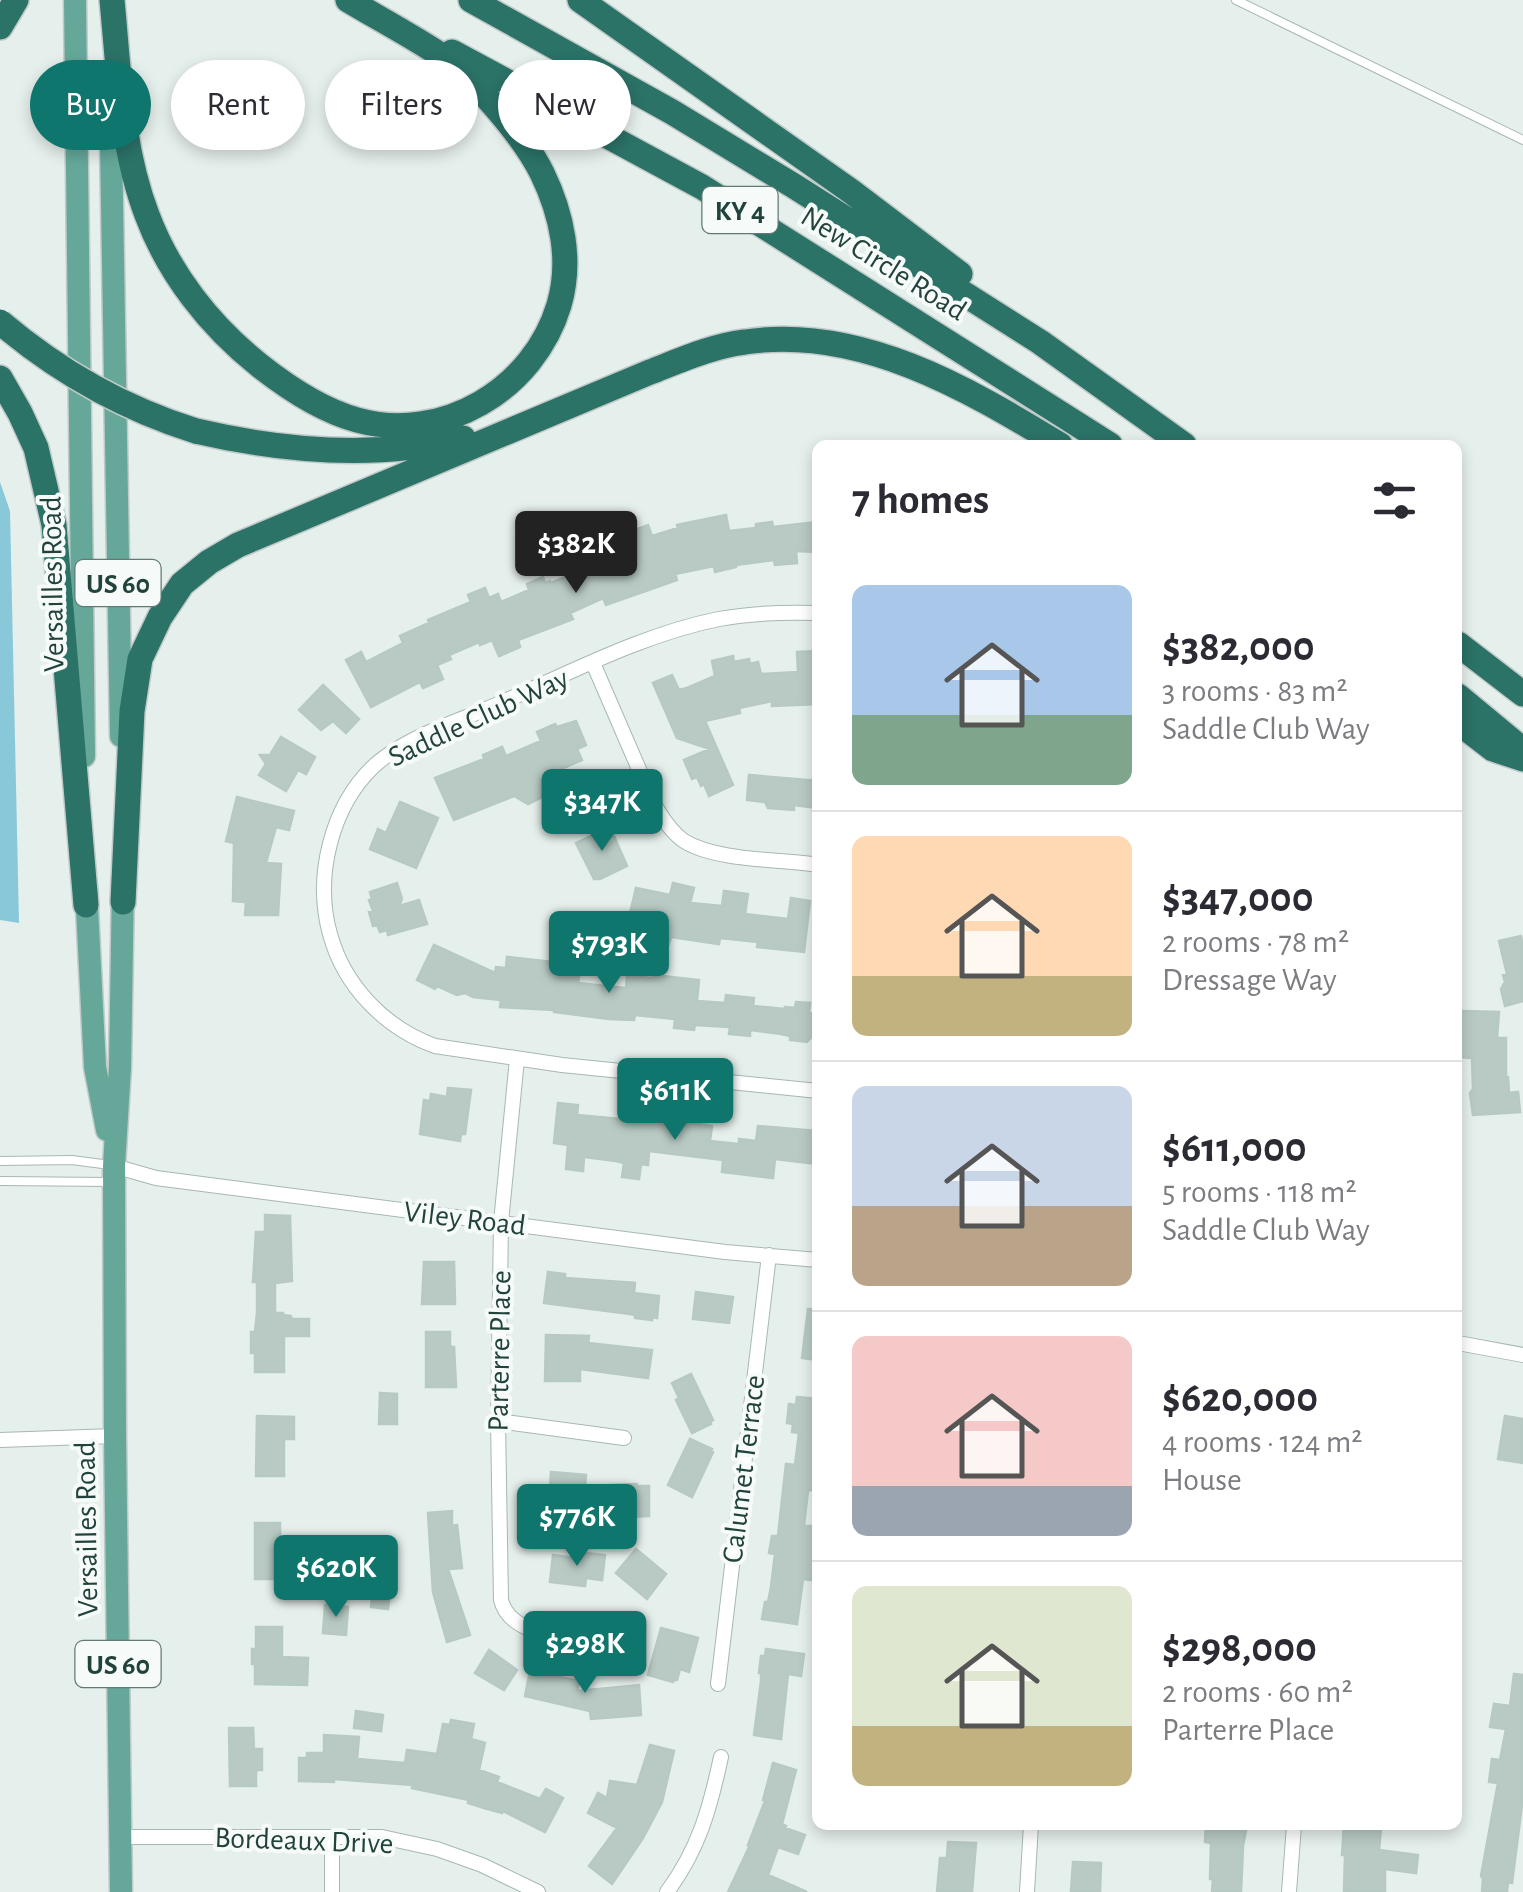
<!DOCTYPE html>
<html lang="en">
<head>
<meta charset="utf-8">
<style>
	:root { --surface:#fff; --page:#f2f2f3; --text:#2b2b33; --muted:#7c7c81; --line:#e1e1e2; --accent:#0f766e }
	body { margin:0; font-family:"Alegreya Sans",sans-serif; background:var(--page); color:var(--text); height:100vh; display:flex; flex-direction:column; font-size:38px; white-space:nowrap }
	* { box-sizing:border-box; margin:0 }
	p { font-size:32px; color:var(--muted) }
	.icon { flex:none; width:55px; height:55px; fill:none; stroke:currentColor; stroke-width:2; stroke-linecap:round; stroke-linejoin:round }
	.map { position:relative; flex:1; overflow:hidden }
	.panel { position:absolute; left:812px; top:440px; width:650px; height:1390px; display:flex; flex-direction:column; background:var(--surface); border-radius:15px; box-shadow:0 5px 15px #0003 }
	.panel>* { flex:none }
	.banner { position:absolute; left:30px; top:60px; width:632px; height:90px; display:flex; gap:20px }
	.price { position:absolute; translate:-50% -85px; padding:0 22px; border-radius:10px; background:var(--accent); color:#fff; font-size:32px; line-height:65px; filter:drop-shadow(0 2px 5px #0008) }
	.price::after { content:''; position:absolute; left:50%; top:60px; width:30px; height:22px; margin-left:-15px; background:inherit; clip-path:polygon(0 0,100% 0,50% 100%) }
	.price.selected { background:#222; color:#fff }
	ul { padding:0; list-style:none }
	li { display:flex; align-items:center; gap:30px; height:250px; padding:0 40px }
	li+li { border-top:2px solid var(--line) }
	li span { display:grid; place-items:center; flex:none; width:280px; height:200px; border-radius:15px; color:#555 }
	li>.icon { margin-inline-start:auto }
	span .icon { width:120px; height:120px; fill:#fffc; stroke-width:1 }
	li b { font-size:42px }
	h2 { display:flex; justify-content:space-between; align-items:center; height:120px; padding:0 40px; font-size:42px }
	.chip { padding:0 35px; border-radius:45px; background:var(--surface); box-shadow:0 5px 15px #0003; font-size:35px; line-height:90px }
	.chip.selected { background:var(--accent); color:#fff }
	.map>svg:first-child { display:block }
</style>
</head>
<body>
<div class="map">
<svg width="1523" height="1892" viewBox="0 0 1523 1892">
	<rect width="100%" height="100%" fill="#e5efeb"/>
	<path fill="#88c8d8" d="M0,482L10,511L19,923L0,920Z"/>
	<path fill="#b9cac4" stroke="#b6c9c2" stroke-width="2.5" d="M726,515L729,531L756,528V524L772,522L773,527L818,522V552L796,551L797,563L775,565L774,560L736,565V567L715,572L714,566L675,574L677,580L606,605L603,598L570,613L573,619L518,640L520,647L499,656L492,640L480,645L479,642L449,655L451,659L437,665L443,679L423,688L420,682L371,707L346,660L361,652L366,662L403,643L400,636L429,623L428,620L471,602L468,595L485,588L489,598L498,594L501,602L529,590L527,584L543,577L545,583L550,581L551,583L583,570L579,561L635,541L632,531L648,525L652,536L678,528L677,525Z
		M818,651V704L772,706V701L739,708L740,713L705,721L733,785L709,796L704,784L701,786L697,777L692,779L684,760L710,749L677,738L653,683L672,675L679,690L687,688L715,676L712,661L733,656L734,662L749,659L750,664L758,662L761,674L798,672L797,652Z
		M323,685L359,719L346,733L333,721L321,730L299,710Z
		M576,721L586,745L577,749L582,760L545,776L550,787L540,791L542,797L528,804L514,796L454,820L435,778L484,759L483,755L502,747L506,756L541,741L537,732L555,724L557,727Z
		M281,737L315,757L306,774L298,770L286,791L259,775L266,764L260,755H270Z
		M749,775L818,781V808L794,805V810L768,808L765,802L747,800Z
		M237,797L294,811L289,830L276,827L266,863L281,864L278,915H245L246,902L233,901L234,843L226,841Z
		M400,802L438,818L416,868L370,849L378,829L386,833Z
		M610,827L627,866L600,879H594L576,843Z
		M397,883L402,899L399,906L419,900L427,924L388,935L387,930L380,932L377,925L373,926L369,912L373,911L369,900L372,899L370,892Z
		M673,883L694,888L690,903L722,906L724,891L748,894L745,914L788,919L791,898L810,901L804,952L757,947L758,942L720,938L719,944L671,937L668,946L652,942L654,933L627,926L636,888L670,895Z
		M1521,936L1523,945V1001L1505,1006L1501,989L1505,982L1503,975L1507,974L1499,941Z
		M434,945L495,973L496,967L506,968L507,957L553,962V957L571,958L570,968L580,969L578,983L626,988L627,976L653,978V975L699,980L697,1001L725,1003L726,995L754,998L753,1006L784,1009L785,1007L795,1008L796,1002L810,1003L809,1013L814,1014L812,1036L807,1042L790,1040V1036L781,1034L750,1030V1036L729,1034L730,1027L695,1025L694,1030L674,1028L675,1019L635,1015L634,1020L609,1019L554,1012V1010L500,1007L501,1000L473,997L465,993L457,995L437,986L435,989L417,980Z
		M1462,1011L1499,1012L1497,1038H1506V1077H1508L1509,1093L1518,1092L1520,1112L1473,1115L1470,1093L1473,1089L1472,1058L1460,1057Z
		M448,1088L471,1090L465,1134H461L460,1141L420,1134L424,1100L430,1101L431,1094L447,1097Z
		M558,1103L578,1105L577,1115L632,1120L633,1112L653,1115V1117L712,1126L710,1141L739,1144V1139L756,1141L758,1126L816,1131L818,1164L775,1159L773,1178L722,1172L723,1160L649,1151L648,1165L641,1164L639,1179L622,1177L624,1163L616,1161L584,1157L583,1171L566,1169L568,1145L554,1143Z
		M265,1215L290,1216L292,1281L275,1283V1313H283V1315L291,1316V1319H309V1336H284V1372H255V1353H251V1332H255L257,1313V1282H253L256,1232H265Z
		M424,1262H454L455,1304H422Z
		M548,1272L565,1274V1278L635,1283L634,1293L659,1296L657,1318L652,1317V1320L635,1318V1315L630,1314L544,1303Z
		M696,1292L733,1297L729,1323L693,1319Z
		M808,1309L818,1310V1360L802,1358Z
		M426,1332H450V1347H454L456,1387H426Z
		M546,1335L589,1336L588,1343L652,1350L648,1378L580,1369V1381H545Z
		M691,1374L713,1420L710,1422L711,1424L692,1433L676,1400L679,1398L672,1383Z
		M380,1393L397,1394V1424H379Z
		M797,1397L818,1399V1491L808,1490L804,1526H818V1581L803,1579L797,1624L762,1619L765,1602H768L771,1587L775,1554L769,1553L772,1536H778L786,1464L795,1465L799,1433L792,1432L793,1424L787,1423L789,1404L796,1405Z
		M257,1416L294,1417V1439H284V1476H256Z
		M1505,1416L1523,1419V1463L1498,1459Z
		M690,1439L712,1449L711,1451L713,1452L692,1497L668,1485Z
		M551,1472L586,1475L585,1486L637,1484V1486H649V1516L603,1518L600,1516V1504L565,1501L564,1510L549,1508Z
		M452,1511V1526L457,1525L462,1568L448,1569L470,1635L447,1642L433,1592L428,1513Z
		M255,1523H280L281,1579H255Z
		M636,1549L666,1574L647,1599L616,1573Z
		M576,1552L605,1555L602,1580L586,1578L585,1586L550,1582L553,1555L575,1558Z
		M374,1581L391,1582L388,1609L371,1607Z
		M325,1605L348,1607L346,1635L323,1633Z
		M256,1627H282V1657L308,1658L307,1685L255,1684V1664H252V1649H256Z
		M661,1628L698,1638L689,1672L680,1669L677,1680H674L673,1682L648,1675Z
		M766,1649L804,1654L801,1676L788,1674L781,1739L754,1735L761,1681V1673H759L761,1656H765Z
		M489,1650L517,1670L504,1690L475,1673Z
		M530,1671L579,1681L577,1691L639,1685L641,1715L591,1719L590,1711L525,1696Z
		M1514,1674L1523,1675V1797L1512,1883L1508,1882L1507,1892H1482L1483,1879L1481,1876L1498,1783L1489,1782L1492,1759L1500,1760L1506,1729L1490,1727L1494,1704L1510,1706Z
		M356,1711L383,1715L381,1731L354,1728Z
		M451,1720L474,1724L471,1739L485,1743L479,1770L499,1777L497,1782L540,1799L546,1789L563,1798L545,1832L503,1811L502,1813L484,1808L468,1803L469,1800L412,1788L413,1785L334,1779V1782L299,1781V1758H307V1753H324V1735L359,1737L357,1759L405,1763L407,1750L437,1754L443,1724L450,1725Z
		M229,1728H253L254,1749H262V1770H256V1786H230Z
		M650,1745L674,1751L662,1802L643,1838L612,1884L589,1866L617,1828L588,1813L598,1793L607,1798L610,1781L637,1785Z
		M773,1763L796,1770L782,1824L786,1826L785,1828L805,1835L798,1854L778,1847L768,1875L807,1892H728L750,1845H748L765,1801L763,1800Z
		M1206,1825H1247L1243,1846L1241,1892H1212L1213,1879H1210L1211,1843L1205,1842Z
		M1344,1825H1369V1827L1381,1828L1379,1850L1418,1855L1416,1873L1385,1869V1892H1344L1345,1855H1342Z
		M948,1842L976,1843L972,1892H937L940,1858H947Z
		M1073,1862L1101,1863L1100,1892H1071Z"/>
	<g fill="none" stroke-linecap="round" stroke-linejoin="round">
		<defs>
			<path id="service" d="M1236,0L1523,140
				M0,1161L72,1160L110,1165
				M0,1181L110,1182"/>
			<path id="minor" d="M818,613C785,612 751,613 719,619C643,634 568,674 498,704C458,722 409,735 375,765C331,806 314,877 330,934C344,986 385,1028 435,1046L562,1065L818,1091
				M593,663L654,804C662,818 671,832 684,841C716,861 780,859 818,865
				M517,1059L501,1222L498,1421L501,1600C511,1639 571,1636 604,1640
				M114,1166L156,1178L725,1252L818,1260
				M1458,1343L1523,1355
				M498,1421L624,1438
				M0,1440L115,1436
				M718,1684L769,1255
				M121,1837H382L437,1849L482,1865L538,1892
				M332,1837V1892
				M667,1892C699,1849 710,1808 721,1757
				M1027,1892L1031,1825
				M1289,1892L1294,1825"/>
			<path id="primary" d="M75,0L84,756
				M110,83L121,736
				M86,888L95,1067L107,1130
				M121,1892L115,1436L114,1166L120,1067L123,883"/>
			<path id="motorway" d="M112,0C119,72 121,147 147,215C169,274 210,326 259,365C288,388 321,410 357,420C443,444 534,389 559,305C572,261 562,214 542,173C523,135 474,78 439,54C410,35 378,18 348,0
				M471,0L672,112L794,186L1040,342L1184,445
				M580,0L852,192L960,274
				M0,27L16,0
				M452,52L702,187L1110,445
				M0,378L20,413L36,448L54,525L86,905
				M196,431C282,451 376,459 463,438
				M1458,644L1523,694
				M1458,696L1523,750
				M1458,722L1493,749L1523,759
				M123,902L132,711L140,659L160,617L182,584L209,562L238,545L650,372C681,360 712,346 745,342C859,325 967,388 1060,445"/>
		</defs>
		<use href="#service" stroke="#a7b8b3" stroke-width="10"/>
		<use href="#minor" stroke="#a7b8b3" stroke-width="16"/>
		<use href="#primary" stroke="#c1cac8" stroke-width="25"/>
		<use href="#motorway" stroke="#c1cac8" stroke-width="28"/>
		<use href="#service" stroke="#fff" stroke-width="8"/>
		<use href="#minor" stroke="#fff" stroke-width="14"/>
		<use href="#primary" stroke="#65a89a" stroke-width="22"/>
		<use href="#motorway" stroke="#2b7267" stroke-width="25"/>
		<defs>
			<path id="motorway-bridge" d="M0,322C59,372 122,408 196,431"/>
		</defs>
		<use href="#motorway-bridge" stroke="#c1cac8" stroke-width="28" stroke-linecap="butt"/>
		<use href="#motorway-bridge" stroke="#2b7267" stroke-width="25"/>
	</g>
	<g text-anchor="middle" stroke-width="8" stroke-linejoin="round" paint-order="stroke">
		<g fill="#f6fbf9" stroke="#627a75" stroke-width="2.5">
			<rect x="702.5" y="187" width="75" height="46" rx="8"/>
			<rect x="75.5" y="560" width="85" height="46" rx="8"/>
			<rect x="75.5" y="1641" width="85" height="46" rx="8"/>
		</g>
		<g font-size="28" font-weight="bold" fill="#22433c">
			<text x="740" y="220">KY 4</text>
			<text x="118" y="593">US 60</text>
			<text x="118" y="1674">US 60</text>
		</g>
		<g font-size="30" fill="#22433c" stroke="#f6fbf9">
			<text transform="translate(884 263) rotate(32)" y="10">New Circle Road</text>
			<text transform="translate(52 584) rotate(-91)" y="10">Versailles Road</text>
			<text transform="translate(478 717) rotate(-25)" y="10">Saddle Club Way</text>
			<text transform="translate(465 1218) rotate(7)" y="10">Viley Road</text>
			<text transform="translate(499 1351) rotate(-89)" y="10">Parterre Place</text>
			<text transform="translate(743 1469) rotate(-83)" y="10">Calumet Terrace</text>
			<text transform="translate(86 1529) rotate(-91)" y="10">Versailles Road</text>
			<text transform="translate(304 1840) rotate(2)" y="10">Bordeaux Drive</text>
		</g>
	</g>
</svg>
<b class="price selected" style="left:576px;top:596px">$382K</b>
<b class="price" style="left:602px;top:854px">$347K</b>
<b class="price" style="left:609px;top:996px">$793K</b>
<b class="price" style="left:675px;top:1143px">$611K</b>
<b class="price" style="left:577px;top:1569px">$776K</b>
<b class="price" style="left:336px;top:1620px">$620K</b>
<b class="price" style="left:585px;top:1696px">$298K</b>
<div class="banner">
<a class="chip selected">Buy</a>
<a class="chip">Rent</a>
<a class="chip">Filters</a>
<a class="chip">New</a>
</div>
<section class="panel">
<h2>7 homes<svg class="icon" aria-label="filters" viewBox="0 0 24 24"><path d="M4 7h16M4 17h16"/><circle cx="9" cy="7" r="2"/><circle cx="15" cy="17" r="2"/></svg></h2>
<ul>
<li><span style="background:linear-gradient(#a9c7e8 65%,#7fa58c 0)"><svg class="icon" aria-label="home" viewBox="0 0 24 24"><path d="M3 11l9-7 9 7M6 9v11h12V9"/></svg></span><div><b>$382,000</b><p>3 rooms · 83 m²</p><p>Saddle Club Way</p></div></li>
<li><span style="background:linear-gradient(#ffd9b3 70%,#c2b280 0)"><svg class="icon" aria-label="home" viewBox="0 0 24 24"><path d="M3 11l9-7 9 7M6 9v11h12V9"/></svg></span><div><b>$347,000</b><p>2 rooms · 78 m²</p><p>Dressage Way</p></div></li>
<li><span style="background:linear-gradient(#c9d6e8 60%,#b9a48a 0)"><svg class="icon" aria-label="home" viewBox="0 0 24 24"><path d="M3 11l9-7 9 7M6 9v11h12V9"/></svg></span><div><b>$611,000</b><p>5 rooms · 118 m²</p><p>Saddle Club Way</p></div></li>
<li><span style="background:linear-gradient(#f6c9c9 75%,#9aa5b1 0)"><svg class="icon" aria-label="home" viewBox="0 0 24 24"><path d="M3 11l9-7 9 7M6 9v11h12V9"/></svg></span><div><b>$620,000</b><p>4 rooms · 124 m²</p><p>House</p></div></li>
<li><span style="background:linear-gradient(#dfe7d0 70%,#c2b280 0)"><svg class="icon" aria-label="home" viewBox="0 0 24 24"><path d="M3 11l9-7 9 7M6 9v11h12V9"/></svg></span><div><b>$298,000</b><p>2 rooms · 60 m²</p><p>Parterre Place</p></div></li>
</ul>
</section>
</div>
</body>
</html>
